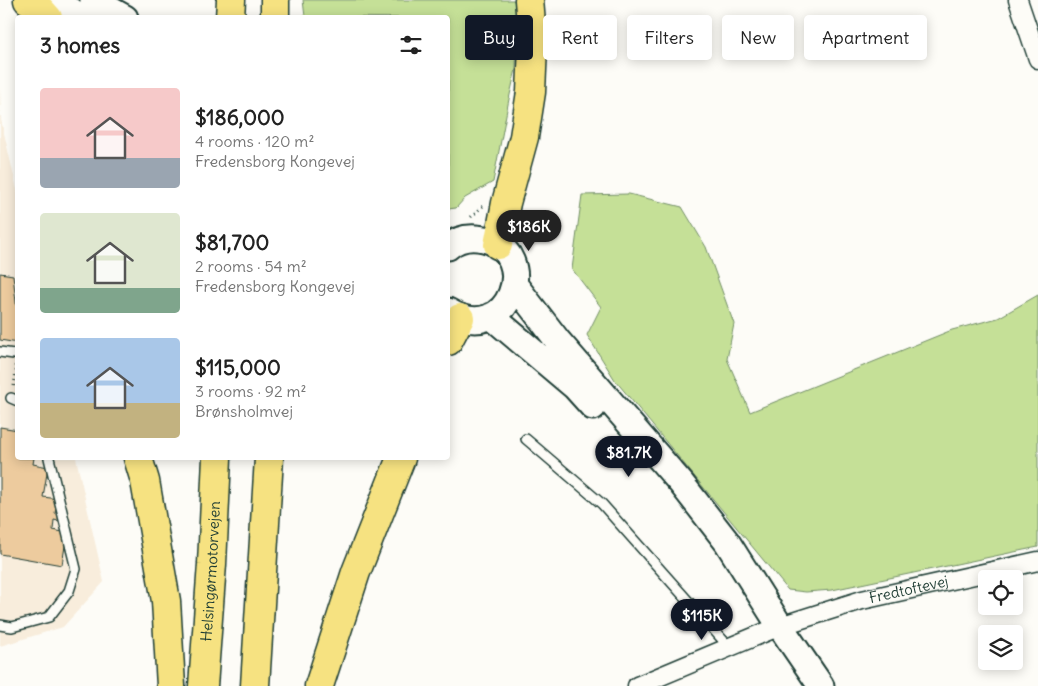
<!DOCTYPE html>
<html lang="en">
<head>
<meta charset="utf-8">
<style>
	:root { --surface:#fff; --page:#f6f6f6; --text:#222; --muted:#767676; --accent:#111827 }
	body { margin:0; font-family:Delius,sans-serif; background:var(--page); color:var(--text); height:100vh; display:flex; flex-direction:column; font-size:19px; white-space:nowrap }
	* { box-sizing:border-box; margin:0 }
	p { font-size:16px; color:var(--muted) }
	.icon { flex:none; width:28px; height:28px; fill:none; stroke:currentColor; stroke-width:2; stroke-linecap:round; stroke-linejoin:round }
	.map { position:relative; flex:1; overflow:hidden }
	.details { position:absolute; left:15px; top:15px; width:435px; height:445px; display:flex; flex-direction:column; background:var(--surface); border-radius:5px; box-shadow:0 2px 12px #0003 }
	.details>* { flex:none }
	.banner { position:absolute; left:465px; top:15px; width:475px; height:45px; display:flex; gap:10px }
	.tools { position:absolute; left:978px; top:570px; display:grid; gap:10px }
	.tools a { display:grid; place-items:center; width:45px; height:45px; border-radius:5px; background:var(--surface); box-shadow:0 2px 12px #0003; font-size:25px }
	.price { position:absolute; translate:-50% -42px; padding:0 11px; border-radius:18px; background:var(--accent); color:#fff; font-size:16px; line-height:32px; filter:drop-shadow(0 1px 2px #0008) }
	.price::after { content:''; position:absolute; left:50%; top:30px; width:15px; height:11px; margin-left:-8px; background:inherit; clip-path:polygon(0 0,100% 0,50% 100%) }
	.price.active { background:#222; color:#fff }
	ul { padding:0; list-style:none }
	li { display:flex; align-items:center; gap:15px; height:125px; padding:0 25px }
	li span { display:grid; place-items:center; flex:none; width:140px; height:100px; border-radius:5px; color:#555 }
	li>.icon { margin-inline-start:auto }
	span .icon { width:60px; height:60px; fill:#fffc; stroke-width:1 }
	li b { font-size:21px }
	h2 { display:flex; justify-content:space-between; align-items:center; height:60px; padding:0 25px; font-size:21px }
	.tag { padding:0 18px; border-radius:5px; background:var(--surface); box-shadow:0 2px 12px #0003; font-size:18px; line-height:45px }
	.tag.active { background:var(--accent); color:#fff }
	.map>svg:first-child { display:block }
</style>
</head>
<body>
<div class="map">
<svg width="1038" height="686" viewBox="0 0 1038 686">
	<rect width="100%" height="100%" fill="#fdfcf7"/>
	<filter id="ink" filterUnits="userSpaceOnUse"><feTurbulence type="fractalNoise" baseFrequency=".02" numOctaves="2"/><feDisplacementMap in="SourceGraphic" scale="10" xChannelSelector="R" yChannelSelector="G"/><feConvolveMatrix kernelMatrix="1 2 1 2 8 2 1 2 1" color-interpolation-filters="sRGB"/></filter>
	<g filter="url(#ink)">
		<path fill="#f8eddc" d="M0,87L1,120L18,194V458H76L104,582L63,627L0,646Z"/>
		<path fill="#c5e097" stroke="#728e66" d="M303,0H514L517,14L516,69L509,99L493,182L465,198L456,208L448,209V18L305,17Z
			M629,194L682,207L706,247L734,324L727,359L750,412L952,330L998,318L1038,295V547L832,590L806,592L788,590L615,380L587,335L601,307L572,269L582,195Z"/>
		<path fill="#edcb9e" stroke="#1f3d34" d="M0,273L13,275L18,320V343L0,340Z
			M0,427L18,430V458H34L33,464L48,467L43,497L58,499L55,513H59L58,521L54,520L53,530L67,533L62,565L0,554Z"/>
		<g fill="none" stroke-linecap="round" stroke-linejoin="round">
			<defs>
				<path id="lane" d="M0,352L14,354
					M11,398L18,401
					M526,439L602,504L729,647
					M0,625L12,627L49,617L69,591L76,569L49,458"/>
				<g id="street">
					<path d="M1018,0L1038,59"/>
					<path id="s1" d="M637,686L780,626L862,600L1038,561"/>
				</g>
				<path id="secondary" d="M49,0L85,18
					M93,0L125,18
					M448,247C458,238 470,236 484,239C542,252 510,349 448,311
					M514,284L558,341L681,483L727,542L780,626L821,686
					M491,316L575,387L593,407"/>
				<g id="highway">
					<path d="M28,0L38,7L48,18"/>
					<path d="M275,0V18"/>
					<path d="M230,18L231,0"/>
					<path d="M498,245L506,203L524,137L531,92L533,47L529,0"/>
					<path d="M448,341L460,318"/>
					<path d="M138,458L145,481L166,601L171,686"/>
					<path id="s2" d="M203,686L212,564L217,458"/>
					<path d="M255,686L269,458"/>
					<path d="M319,686L356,572L401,458"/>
				</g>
			</defs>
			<use href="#lane" stroke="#1f3d34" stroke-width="12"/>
			<use href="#street" stroke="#1f3d34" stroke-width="21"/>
			<use href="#secondary" stroke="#1f3d34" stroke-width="29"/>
			<use href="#highway" stroke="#1f3d34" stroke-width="31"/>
			<path stroke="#1f3d34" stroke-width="3" stroke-dasharray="1 4" stroke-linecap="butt" d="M471,217L483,206
				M14,386L16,371L15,365"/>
			<use href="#lane" stroke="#fdfcf7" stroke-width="9"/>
			<use href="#street" stroke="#fdfcf7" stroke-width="18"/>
			<use href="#secondary" stroke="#fdfcf7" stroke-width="25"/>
			<use href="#highway" stroke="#f6e281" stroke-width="28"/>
		</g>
	</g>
	<g text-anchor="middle" stroke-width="4" stroke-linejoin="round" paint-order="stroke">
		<g font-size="15" fill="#1f3d34" stroke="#fdfcf7">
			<text dy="5" stroke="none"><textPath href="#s2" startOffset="115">Helsingørmotorvejen</textPath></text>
			<text dy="5" stroke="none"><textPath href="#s1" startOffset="289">Fredtoftevej</textPath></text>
		</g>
	</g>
</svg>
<div class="tools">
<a><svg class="icon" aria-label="locate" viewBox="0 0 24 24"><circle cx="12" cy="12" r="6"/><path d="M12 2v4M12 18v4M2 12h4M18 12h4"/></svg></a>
<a><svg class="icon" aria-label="layers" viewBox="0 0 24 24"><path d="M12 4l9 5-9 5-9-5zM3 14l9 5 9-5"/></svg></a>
</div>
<b class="price active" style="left:529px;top:252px">$186K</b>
<b class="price" style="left:629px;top:478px">$81.7K</b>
<b class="price" style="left:702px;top:641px">$115K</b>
<div class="banner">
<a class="tag active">Buy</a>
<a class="tag">Rent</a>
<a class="tag">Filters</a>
<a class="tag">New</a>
<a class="tag">Apartment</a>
</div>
<section class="details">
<h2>3 homes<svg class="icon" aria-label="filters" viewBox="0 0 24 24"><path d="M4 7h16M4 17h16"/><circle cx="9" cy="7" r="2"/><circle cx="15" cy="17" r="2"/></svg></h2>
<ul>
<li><span style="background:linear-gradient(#f6c9c9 70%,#9aa5b1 0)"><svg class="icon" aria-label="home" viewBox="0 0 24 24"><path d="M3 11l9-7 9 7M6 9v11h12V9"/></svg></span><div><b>$186,000</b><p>4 rooms · 120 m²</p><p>Fredensborg Kongevej</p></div></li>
<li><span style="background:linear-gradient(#dfe7d0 75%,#7fa58c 0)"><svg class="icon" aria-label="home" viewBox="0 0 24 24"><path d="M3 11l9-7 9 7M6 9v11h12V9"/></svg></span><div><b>$81,700</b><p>2 rooms · 54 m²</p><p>Fredensborg Kongevej</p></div></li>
<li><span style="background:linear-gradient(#a9c7e8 65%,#c2b280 0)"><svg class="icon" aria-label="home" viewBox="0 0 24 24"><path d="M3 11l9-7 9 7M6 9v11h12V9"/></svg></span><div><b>$115,000</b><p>3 rooms · 92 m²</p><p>Brønsholmvej</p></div></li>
</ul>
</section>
</div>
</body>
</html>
